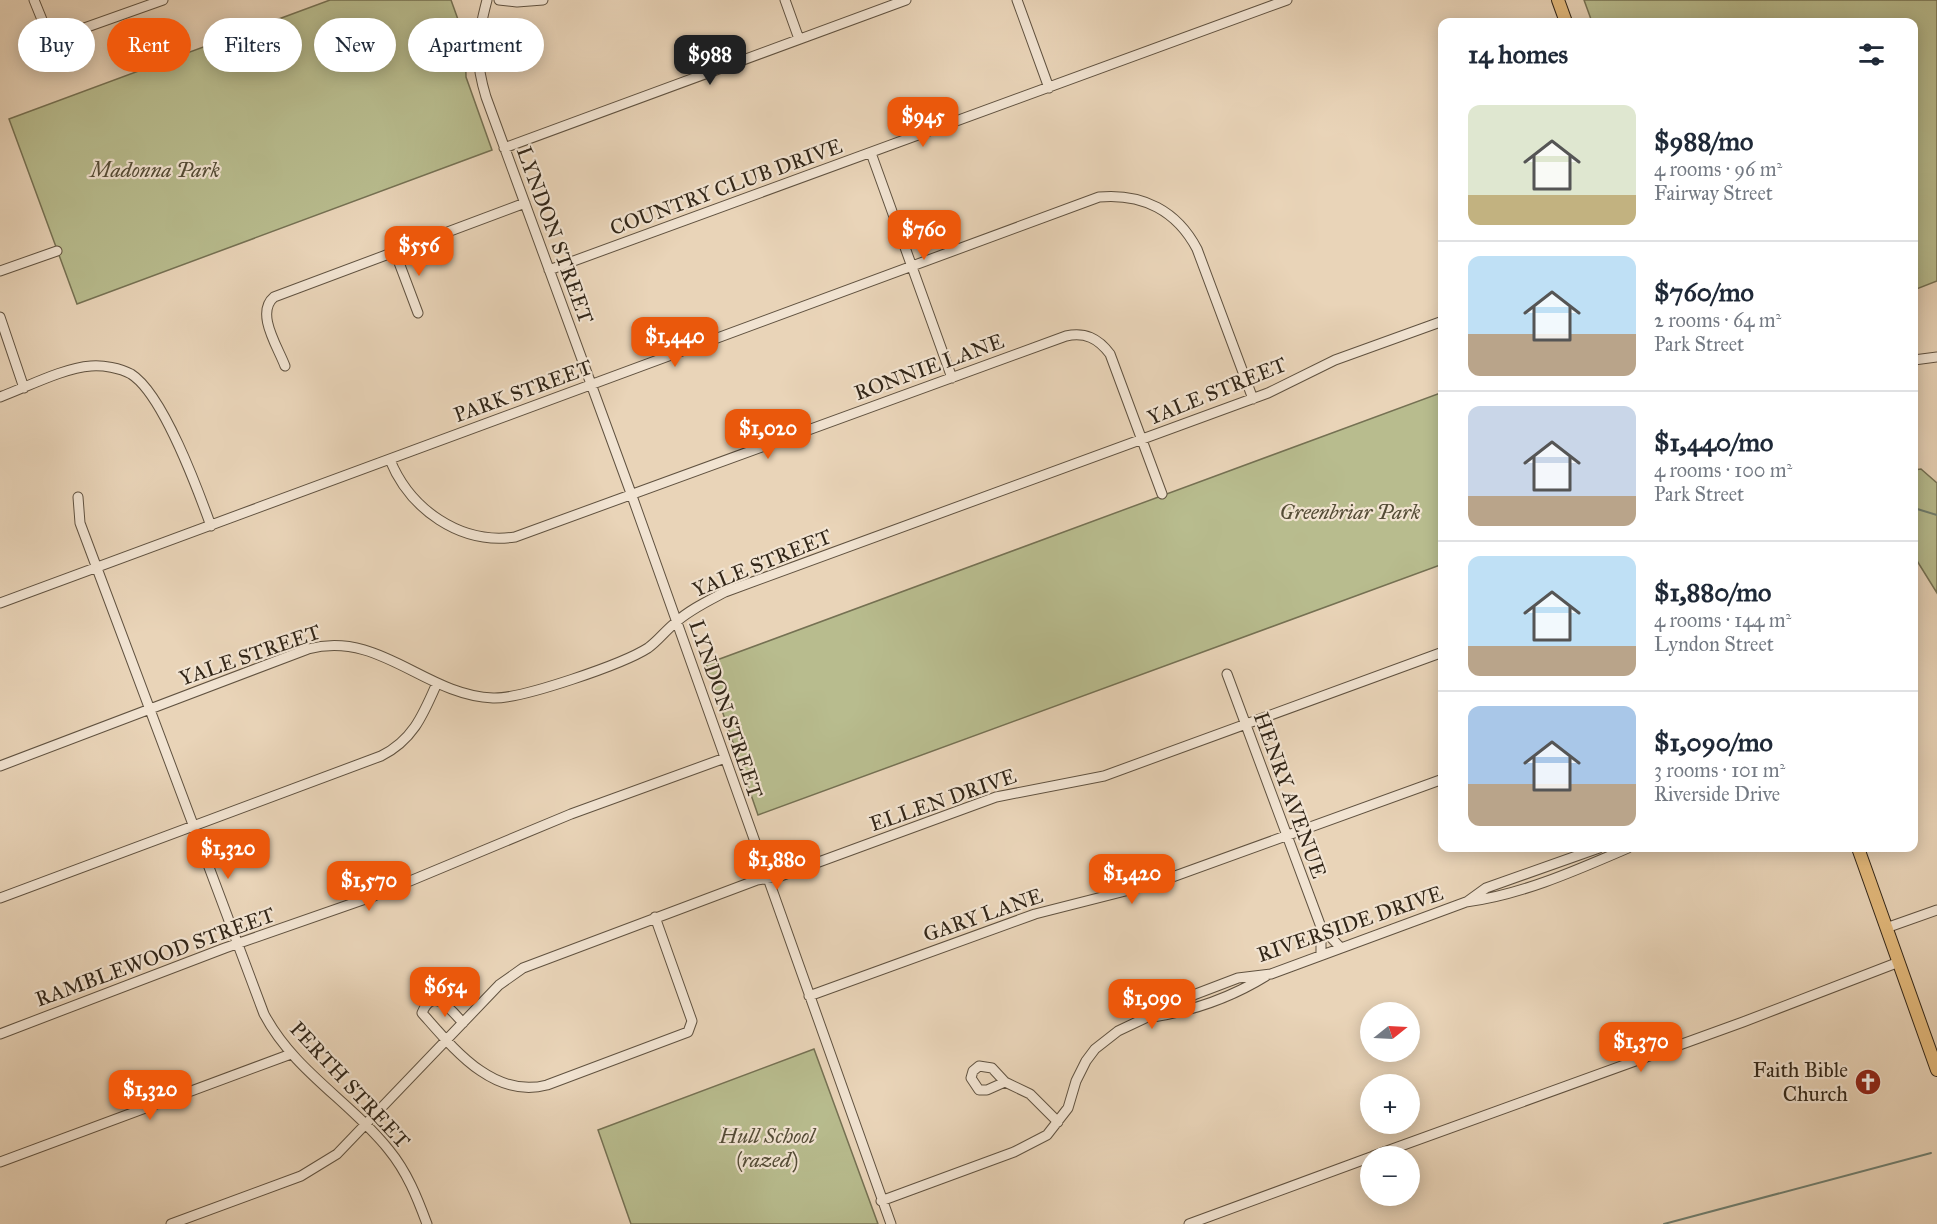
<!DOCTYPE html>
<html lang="en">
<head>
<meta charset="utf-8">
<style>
	:root { --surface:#fff; --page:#f6f6f7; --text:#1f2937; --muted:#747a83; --line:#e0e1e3; --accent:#ea580c }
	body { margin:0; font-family:"IM FELL Great Primer",serif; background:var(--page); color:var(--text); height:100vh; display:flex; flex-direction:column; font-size:22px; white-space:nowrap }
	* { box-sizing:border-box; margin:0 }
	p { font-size:20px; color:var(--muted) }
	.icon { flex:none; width:33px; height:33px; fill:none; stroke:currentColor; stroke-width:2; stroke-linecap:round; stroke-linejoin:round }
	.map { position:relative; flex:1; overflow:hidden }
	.panel { position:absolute; left:1438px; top:18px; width:480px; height:834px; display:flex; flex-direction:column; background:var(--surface); border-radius:12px; box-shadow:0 3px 15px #0003 }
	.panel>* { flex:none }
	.hud { position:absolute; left:18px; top:18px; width:570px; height:54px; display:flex; gap:12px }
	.needle { width:39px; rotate:72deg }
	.tools { position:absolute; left:1360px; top:1002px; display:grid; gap:12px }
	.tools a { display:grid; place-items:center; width:60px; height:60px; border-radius:50%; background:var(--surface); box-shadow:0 3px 15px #0003; font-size:30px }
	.price { position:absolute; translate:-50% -51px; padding:0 14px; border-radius:12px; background:var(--accent); color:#fff; font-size:20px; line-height:39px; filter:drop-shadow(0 2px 3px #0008) }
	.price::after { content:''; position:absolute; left:50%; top:36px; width:18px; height:14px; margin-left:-9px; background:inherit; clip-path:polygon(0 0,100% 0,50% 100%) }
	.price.selected { background:#222; color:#fff }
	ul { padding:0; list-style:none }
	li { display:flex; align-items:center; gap:18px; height:150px; padding:0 30px }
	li+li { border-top:2px solid var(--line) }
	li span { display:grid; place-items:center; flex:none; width:168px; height:120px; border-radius:12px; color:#555 }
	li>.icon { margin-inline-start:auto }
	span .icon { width:72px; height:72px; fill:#fffc; stroke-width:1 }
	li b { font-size:26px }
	h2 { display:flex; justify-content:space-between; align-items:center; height:72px; padding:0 30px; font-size:26px }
	.pill { padding:0 21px; border-radius:27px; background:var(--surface); box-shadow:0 3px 15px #0003; font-size:21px; line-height:54px }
	.pill.selected { background:var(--accent); color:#fff }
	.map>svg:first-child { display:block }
</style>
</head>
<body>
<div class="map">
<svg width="1937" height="1224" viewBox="0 0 1937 1224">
	<rect width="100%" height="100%" fill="#e9d4b8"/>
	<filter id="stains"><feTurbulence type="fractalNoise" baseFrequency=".00333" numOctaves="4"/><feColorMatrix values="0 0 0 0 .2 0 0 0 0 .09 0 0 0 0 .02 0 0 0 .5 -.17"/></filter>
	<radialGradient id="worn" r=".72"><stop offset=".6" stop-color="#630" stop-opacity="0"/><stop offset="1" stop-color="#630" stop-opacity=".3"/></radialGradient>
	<path fill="#b8bc8e" stroke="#757153" stroke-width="1.5" d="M330,0H451L465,39L466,77L492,150L77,304L9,119Z
		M1584,0H1937V281L1914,290V22H1592Z
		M1443,392V564L758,815L706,664Z
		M1921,469L1937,483V593L1914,556V470Z
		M814,1049L878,1224H631L598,1130Z"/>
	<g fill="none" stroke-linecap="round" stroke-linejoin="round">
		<path stroke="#707e6f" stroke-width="2" d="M1914,508L1937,515
			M1664,1224L1931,1153"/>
		<defs>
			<path id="minor" d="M34,0L47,32L59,37L163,0
				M487,0C477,38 474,58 486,97L632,496L891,1224
				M499,0L517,2L543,0
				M785,0L799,39
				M1017,0L1049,88
				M504,148L906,0
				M871,153L952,378
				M395,252L418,313
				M549,270L1287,0
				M0,271L57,251
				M0,317L24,388
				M1914,360L1937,357
				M285,366C278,347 255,313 274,297L525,203
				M0,397C27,387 63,368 91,366C103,365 120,368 131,374C163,394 198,490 211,526
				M390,460C410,509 460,545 515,537L1066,336C1085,332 1098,338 1110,354L1162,494
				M78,497L80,523L264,1014C294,1071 350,1101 389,1150C407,1172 417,1197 427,1224
				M0,603L1099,197C1143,193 1177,211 1197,249L1253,399
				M1227,674L1321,927
				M0,766L308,649C380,630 424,695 493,698C522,699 623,664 648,648C658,641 665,631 675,623C689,610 708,601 725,592L1268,393L1335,360L1443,321
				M0,898L381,756C413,740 423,715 437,683
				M1468,901L1486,888L1599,848
				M1886,928L1937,910
				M1321,954V927L1340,947
				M809,996L1035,914L1153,884L1443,779
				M1153,1017C1192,1011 1232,997 1266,976
				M463,1023C452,1011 433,985 422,1013C454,1049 493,1099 547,1085L688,1032L692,1021L655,917
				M0,1034L225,948L374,896L571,814L725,758
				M1005,1082L987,1090H979L971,1078L973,1071L979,1066L992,1068L1005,1082L1030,1094L1058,1122
				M1373,1156L1743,1022L1899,962
				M0,1162L291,1054
				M881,1201L1014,1152L1047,1135L1068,1108L1076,1081L1086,1061L1095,1049L1118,1031L1196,994L1238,978L1271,974L1466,902C1521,895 1577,870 1628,848
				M171,1224L301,1176L337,1154L499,985L523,968L757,880L778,877L996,797L1104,776L1443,652
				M1189,1224L1371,1157"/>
			<path id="major" d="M1558,0L1566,22
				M1858,848L1937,1070"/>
		</defs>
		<use href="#minor" stroke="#605240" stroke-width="11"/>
		<use href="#major" stroke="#322618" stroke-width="14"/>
		<use href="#minor" stroke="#f1e3d1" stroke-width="9"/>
		<use href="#major" stroke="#e4ba7c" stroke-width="12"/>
	</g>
	<defs>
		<symbol id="church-disc" viewBox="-11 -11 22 22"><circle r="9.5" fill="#8f2418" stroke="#f1e3d1"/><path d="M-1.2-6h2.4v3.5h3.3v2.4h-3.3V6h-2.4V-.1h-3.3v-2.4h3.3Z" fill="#fff"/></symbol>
	</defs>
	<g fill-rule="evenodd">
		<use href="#church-disc" x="1853" y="1067" width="30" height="30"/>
	</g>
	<g text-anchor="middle" stroke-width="4.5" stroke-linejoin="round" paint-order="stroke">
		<g font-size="21" font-style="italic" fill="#544c36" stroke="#f1e3d1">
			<text x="155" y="177">Madonna Park</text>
			<text x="1350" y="519">Greenbriar Park</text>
			<text x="767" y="1143">Hull School<tspan x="767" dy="24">(razed)</tspan></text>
		</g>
		<g font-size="21" fill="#322618" stroke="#f1e3d1">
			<text transform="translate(726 187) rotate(-20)" y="7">COUNTRY CLUB DRIVE</text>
			<text transform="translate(555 235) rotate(70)" y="7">LYNDON STREET</text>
			<text transform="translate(929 367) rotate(-20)" y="7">RONNIE LANE</text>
			<text transform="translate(523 391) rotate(-20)" y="7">PARK STREET</text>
			<text transform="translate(1217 391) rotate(-22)" y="7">YALE STREET</text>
			<text transform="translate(762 563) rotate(-22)" y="7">YALE STREET</text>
			<text transform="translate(250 655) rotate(-19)" y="7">YALE STREET</text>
			<text transform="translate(726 709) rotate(71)" y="7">LYNDON STREET</text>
			<text transform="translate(1290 795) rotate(70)" y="7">HENRY AVENUE</text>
			<text transform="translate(943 800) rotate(-19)" y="7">ELLEN DRIVE</text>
			<text transform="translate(983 915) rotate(-19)" y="7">GARY LANE</text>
			<text transform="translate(1350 924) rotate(-19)" y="7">RIVERSIDE DRIVE</text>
			<text transform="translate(155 957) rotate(-20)" y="7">RAMBLEWOOD STREET</text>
			<text transform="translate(350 1085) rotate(47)" y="7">PERTH STREET</text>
		</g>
		<g font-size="21" fill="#322618" stroke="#f1e3d1" text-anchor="end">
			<text x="1848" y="1077">Faith Bible<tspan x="1848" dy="24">Church</tspan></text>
		</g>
	</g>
	<rect width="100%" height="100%" filter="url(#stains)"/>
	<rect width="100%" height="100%" fill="url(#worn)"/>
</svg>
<div class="tools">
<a><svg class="needle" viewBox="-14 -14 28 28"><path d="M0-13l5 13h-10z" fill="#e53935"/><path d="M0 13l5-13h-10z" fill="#747a83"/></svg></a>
<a>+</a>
<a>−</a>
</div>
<b class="price selected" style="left:710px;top:86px">$988</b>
<b class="price" style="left:923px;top:148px">$945</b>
<b class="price" style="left:924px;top:261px">$760</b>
<b class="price" style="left:419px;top:277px">$556</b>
<b class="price" style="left:675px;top:368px">$1,440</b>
<b class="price" style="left:768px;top:460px">$1,020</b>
<b class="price" style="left:228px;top:880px">$1,320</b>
<b class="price" style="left:777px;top:891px">$1,880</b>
<b class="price" style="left:1132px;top:905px">$1,420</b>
<b class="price" style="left:369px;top:912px">$1,570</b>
<b class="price" style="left:445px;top:1018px">$654</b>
<b class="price" style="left:1152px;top:1030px">$1,090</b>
<b class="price" style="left:1641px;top:1073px">$1,370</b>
<b class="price" style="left:150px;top:1121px">$1,320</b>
<div class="hud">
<a class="pill">Buy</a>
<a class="pill selected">Rent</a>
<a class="pill">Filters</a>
<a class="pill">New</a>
<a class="pill">Apartment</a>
</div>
<section class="panel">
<h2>14 homes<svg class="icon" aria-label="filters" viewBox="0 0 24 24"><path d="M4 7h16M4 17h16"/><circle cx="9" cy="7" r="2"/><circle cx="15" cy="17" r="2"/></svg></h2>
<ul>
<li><span style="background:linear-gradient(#dfe7d0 75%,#c2b280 0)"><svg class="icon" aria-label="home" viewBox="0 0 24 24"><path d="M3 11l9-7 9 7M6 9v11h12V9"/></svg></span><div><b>$988/mo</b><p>4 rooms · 96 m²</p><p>Fairway Street</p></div></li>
<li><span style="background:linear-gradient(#bfe0f5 65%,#b9a48a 0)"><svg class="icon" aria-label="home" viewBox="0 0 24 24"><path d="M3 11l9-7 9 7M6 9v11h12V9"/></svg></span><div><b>$760/mo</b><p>2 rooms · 64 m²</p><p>Park Street</p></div></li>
<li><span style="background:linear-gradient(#c9d6e8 75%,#b9a48a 0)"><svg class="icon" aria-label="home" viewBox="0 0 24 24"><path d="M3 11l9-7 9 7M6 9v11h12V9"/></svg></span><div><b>$1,440/mo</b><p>4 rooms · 100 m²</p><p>Park Street</p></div></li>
<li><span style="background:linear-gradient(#bfe0f5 75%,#b9a48a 0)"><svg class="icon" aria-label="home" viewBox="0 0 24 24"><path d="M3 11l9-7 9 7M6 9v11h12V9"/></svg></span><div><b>$1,880/mo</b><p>4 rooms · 144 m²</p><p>Lyndon Street</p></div></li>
<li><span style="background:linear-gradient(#a9c7e8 65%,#b9a48a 0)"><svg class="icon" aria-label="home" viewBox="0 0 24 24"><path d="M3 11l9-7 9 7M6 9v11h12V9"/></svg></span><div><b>$1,090/mo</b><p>3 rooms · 101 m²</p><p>Riverside Drive</p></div></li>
</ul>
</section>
</div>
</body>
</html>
